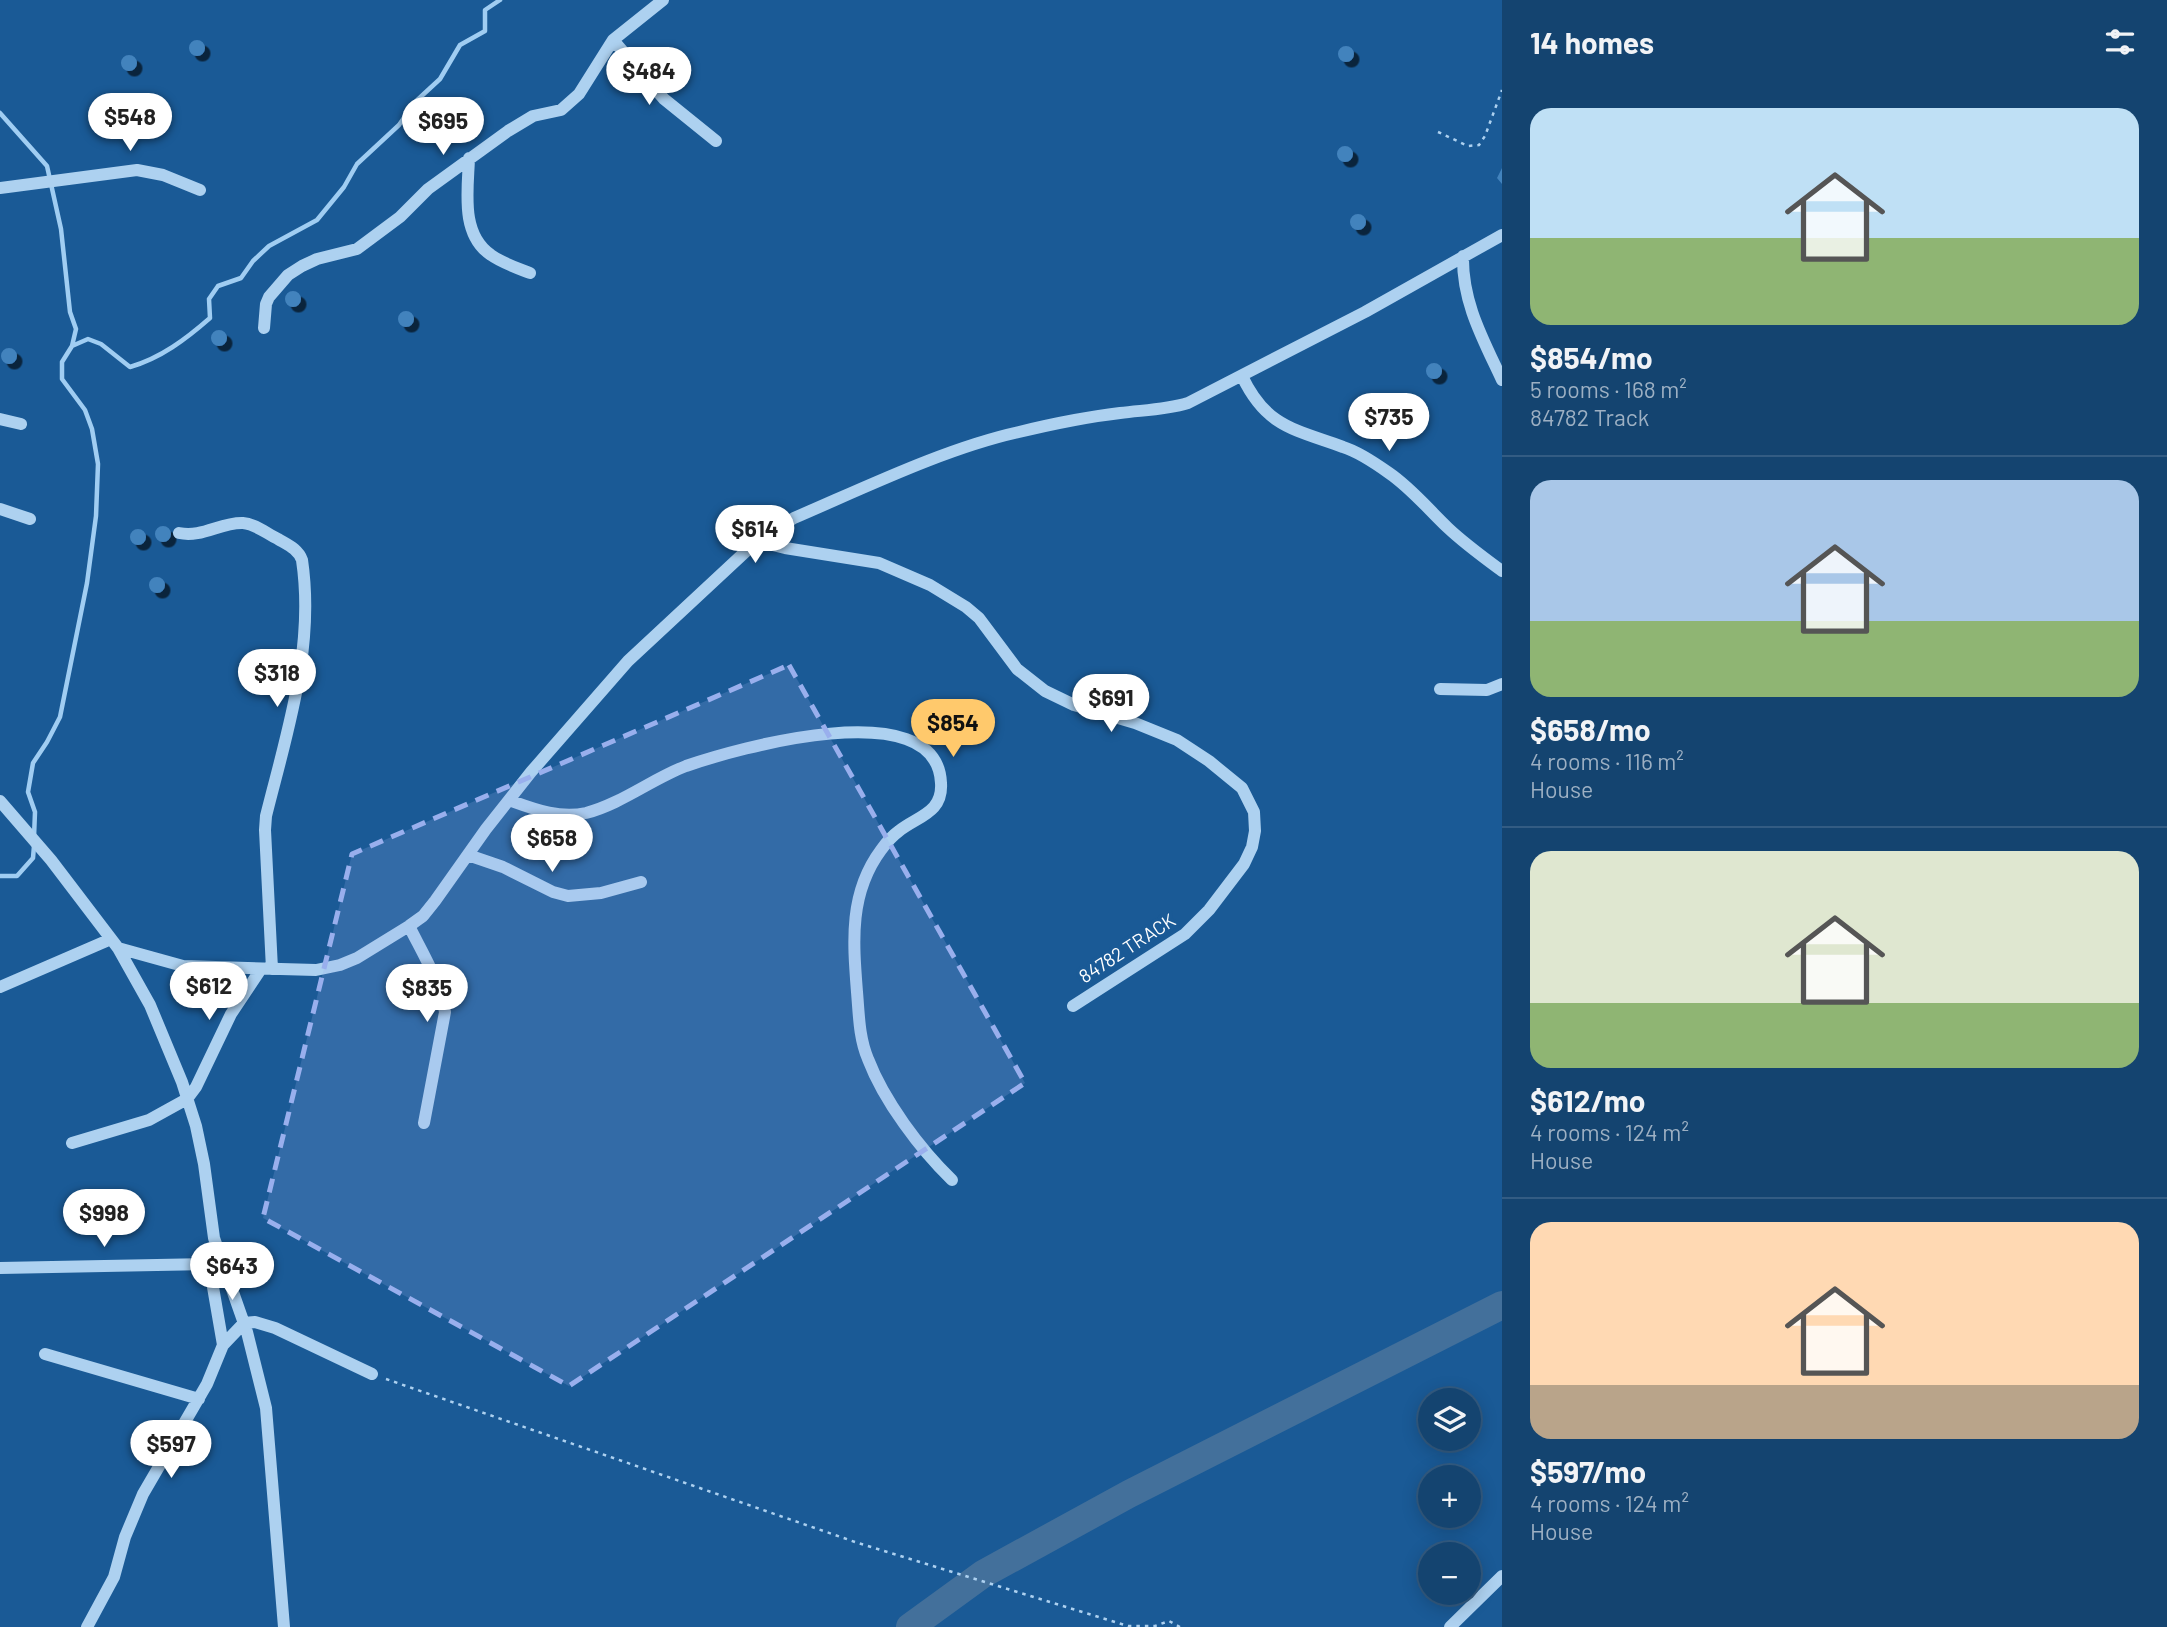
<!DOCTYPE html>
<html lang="en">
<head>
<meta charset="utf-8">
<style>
	:root { --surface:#144470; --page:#1d4b75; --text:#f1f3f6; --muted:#9db0c3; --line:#335c83; --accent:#ffc96c }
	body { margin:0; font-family:Barlow,sans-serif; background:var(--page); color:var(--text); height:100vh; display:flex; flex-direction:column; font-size:26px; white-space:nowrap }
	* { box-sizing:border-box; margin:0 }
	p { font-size:23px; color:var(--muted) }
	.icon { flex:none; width:38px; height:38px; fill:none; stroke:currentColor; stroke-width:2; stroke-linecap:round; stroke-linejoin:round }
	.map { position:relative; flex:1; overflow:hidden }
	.side { display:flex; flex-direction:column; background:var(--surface); width:665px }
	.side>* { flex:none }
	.fabs { position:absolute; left:1418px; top:1388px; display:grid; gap:14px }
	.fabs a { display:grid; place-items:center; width:63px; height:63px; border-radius:50%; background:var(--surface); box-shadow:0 4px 18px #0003,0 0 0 2px var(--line); font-size:35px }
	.price { position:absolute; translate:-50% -60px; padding:0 16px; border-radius:24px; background:#fff; color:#222; font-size:23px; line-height:46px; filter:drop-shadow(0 2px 4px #0008) }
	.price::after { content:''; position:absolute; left:50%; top:42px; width:21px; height:16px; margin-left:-10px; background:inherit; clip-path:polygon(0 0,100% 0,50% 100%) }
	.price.current { background:var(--accent); color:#111 }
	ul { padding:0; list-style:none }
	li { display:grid; align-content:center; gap:14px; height:371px; padding:0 28px }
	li+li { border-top:2px solid var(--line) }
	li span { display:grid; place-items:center; height:217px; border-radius:21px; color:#555 }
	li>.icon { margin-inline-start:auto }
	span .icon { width:126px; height:126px; fill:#fffc; stroke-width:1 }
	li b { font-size:30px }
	h2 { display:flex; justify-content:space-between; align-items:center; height:84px; padding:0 28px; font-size:30px }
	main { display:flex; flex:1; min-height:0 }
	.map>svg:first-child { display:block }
</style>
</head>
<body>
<main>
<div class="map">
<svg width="1502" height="1627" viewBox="0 0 1502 1627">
	<defs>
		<filter id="shadow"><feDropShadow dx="5.5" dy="5.5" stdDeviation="0" flood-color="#0009"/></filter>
	</defs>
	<rect width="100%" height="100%" fill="#1a5a96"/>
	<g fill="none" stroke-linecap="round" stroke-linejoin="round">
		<path stroke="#a0cdf2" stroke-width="4.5" d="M0,113L47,166L61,229L70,312L76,329L72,346L62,362V379L85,410L92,429L98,464L96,516L87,583L60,717L47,742L33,763L28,792L35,812L34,837
			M72,346L88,339L101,344L130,367C161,358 186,339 210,318L209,299L218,286L241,278L253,261L269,246L317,220L344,187L357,164L399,125L414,103L440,79L460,45L485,31V10L500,0
			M0,876H17L33,858L34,846"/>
		<path stroke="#43709b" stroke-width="28" d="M910,1627L983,1574L1129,1494L1502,1305"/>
	</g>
	<path fill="#4383bd" filter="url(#shadow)" d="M189 48a8 8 0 1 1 16 0a8 8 0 1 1-16 0Z
		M1338 54a8 8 0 1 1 16 0a8 8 0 1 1-16 0Z
		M121 63a8 8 0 1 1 16 0a8 8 0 1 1-16 0Z
		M1337 154a8 8 0 1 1 16 0a8 8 0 1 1-16 0Z
		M1502,168V184L1497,178Z
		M1350 222a8 8 0 1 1 16 0a8 8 0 1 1-16 0Z
		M285 299a8 8 0 1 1 16 0a8 8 0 1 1-16 0Z
		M398 319a8 8 0 1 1 16 0a8 8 0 1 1-16 0Z
		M211 338a8 8 0 1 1 16 0a8 8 0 1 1-16 0Z
		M1 356a8 8 0 1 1 16 0a8 8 0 1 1-16 0Z
		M1426 371a8 8 0 1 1 16 0a8 8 0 1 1-16 0Z
		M155 534a8 8 0 1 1 16 0a8 8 0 1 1-16 0Z
		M130 537a8 8 0 1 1 16 0a8 8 0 1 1-16 0Z
		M149 585a8 8 0 1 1 16 0a8 8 0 1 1-16 0Z"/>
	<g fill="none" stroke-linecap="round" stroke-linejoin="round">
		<path stroke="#add1f0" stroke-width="2.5" stroke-dasharray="3.5 5" stroke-linecap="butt" d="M1438,132L1468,146L1479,145L1485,136L1502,90
			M386,1379L858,1543L1128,1626H1155L1169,1621L1180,1627"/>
		<path stroke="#add1f0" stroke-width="12" d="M613,40L664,99L716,141
			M469,158C468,190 460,234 491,255C502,263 517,268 530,273
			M0,188L137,170L163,175L200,190
			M1463,256C1462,302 1483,339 1502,380
			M264,328L266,304L269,297L288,275L302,266L317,259L357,249L400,217L428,189L508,131L533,116L561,110L579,94L613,40L663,0
			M1242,376C1266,427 1294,429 1343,447C1359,452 1375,463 1389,473C1411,488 1428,509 1448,528C1465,544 1483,557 1502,571
			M0,419L21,424
			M0,509L30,519
			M179,533C202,538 221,522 243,523C256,524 267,534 278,539C288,545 298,549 302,560C315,648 287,732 266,816L265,830L272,969
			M757,541L785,548L879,563L930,585L966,607L979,618L1017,669L1045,691L1074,705L1135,723L1177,740L1209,761L1242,788L1254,812L1255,831L1252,847L1244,864L1209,910L1185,934L1073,1006
			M1440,689L1487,690L1502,684
			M509,800C534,809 559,819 586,813C621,804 652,779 686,766C735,749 937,691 941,783C943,813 918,816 899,831C892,836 886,843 881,850C849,893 853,941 857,992C859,1015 859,1038 868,1059C884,1101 920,1149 952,1180
			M0,801L51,860L118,948L150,1005L182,1082L196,1126L204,1164L214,1238L247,1332L266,1408L284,1627
			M468,855L503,867L553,892L568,896L601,893L641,882
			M409,926C423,954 440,981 445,1012L424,1123
			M118,948L183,966L316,970L340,965L357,958L409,926L423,916L435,901L486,829L531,772L628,661L757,541L794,518C864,488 946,448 1019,432C1052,424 1086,417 1120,413C1143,410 1165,410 1188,403L1365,312L1502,235
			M0,987L111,939
			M72,1143L149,1120L187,1099L196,1087L231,1014L261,969
			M209,1264L223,1345
			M0,1268L209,1264L222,1262
			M45,1354L199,1399
			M87,1627L114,1577L125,1537L143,1494L207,1384L223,1345L244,1323L255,1322L275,1328L372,1374
			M1450,1627L1502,1576"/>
	</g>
	<path fill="#99afed" fill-opacity="0.2" stroke="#99afed" stroke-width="5" stroke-dasharray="14 9" stroke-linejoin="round" d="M789,665L1025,1083L569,1386L263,1218L352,854Z"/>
	<g text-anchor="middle" stroke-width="7" stroke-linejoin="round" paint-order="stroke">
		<g font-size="19" fill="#fff" stroke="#1a5a96">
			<text transform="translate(1127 948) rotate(-33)" y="7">84782 TRACK</text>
		</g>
	</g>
</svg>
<div class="fabs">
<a><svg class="icon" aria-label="layers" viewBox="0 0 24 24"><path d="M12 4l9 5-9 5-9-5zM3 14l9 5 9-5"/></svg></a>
<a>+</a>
<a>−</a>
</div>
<b class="price" style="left:649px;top:107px">$484</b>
<b class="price" style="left:130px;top:153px">$548</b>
<b class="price" style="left:443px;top:157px">$695</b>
<b class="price" style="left:1389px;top:453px">$735</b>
<b class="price" style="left:755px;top:565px">$614</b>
<b class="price" style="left:277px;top:709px">$318</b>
<b class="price" style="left:1111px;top:734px">$691</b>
<b class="price current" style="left:953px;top:759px">$854</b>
<b class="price" style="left:552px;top:874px">$658</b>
<b class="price" style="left:209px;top:1022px">$612</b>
<b class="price" style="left:427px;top:1024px">$835</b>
<b class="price" style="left:104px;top:1249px">$998</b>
<b class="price" style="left:232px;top:1302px">$643</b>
<b class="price" style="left:171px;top:1480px">$597</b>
</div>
<section class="side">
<h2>14 homes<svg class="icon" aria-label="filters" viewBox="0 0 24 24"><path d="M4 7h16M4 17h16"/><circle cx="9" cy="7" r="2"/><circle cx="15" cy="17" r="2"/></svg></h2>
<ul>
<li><span style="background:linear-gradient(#bfe0f5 60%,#8fb573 0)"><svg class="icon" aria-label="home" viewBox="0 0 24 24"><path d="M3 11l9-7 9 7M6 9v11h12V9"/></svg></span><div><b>$854/mo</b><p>5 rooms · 168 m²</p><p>84782 Track</p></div></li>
<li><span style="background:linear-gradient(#a9c7e8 65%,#8fb573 0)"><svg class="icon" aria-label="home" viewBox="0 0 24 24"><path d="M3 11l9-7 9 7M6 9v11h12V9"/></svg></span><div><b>$658/mo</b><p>4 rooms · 116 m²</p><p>House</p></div></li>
<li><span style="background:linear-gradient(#dfe7d0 70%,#8fb573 0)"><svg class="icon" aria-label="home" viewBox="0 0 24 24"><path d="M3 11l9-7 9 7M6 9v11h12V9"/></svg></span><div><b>$612/mo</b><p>4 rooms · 124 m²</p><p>House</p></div></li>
<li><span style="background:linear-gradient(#ffd9b3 75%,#b9a48a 0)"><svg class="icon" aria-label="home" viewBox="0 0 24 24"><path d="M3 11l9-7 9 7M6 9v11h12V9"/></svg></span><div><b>$597/mo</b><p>4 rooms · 124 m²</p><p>House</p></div></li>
</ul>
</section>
</main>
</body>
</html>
